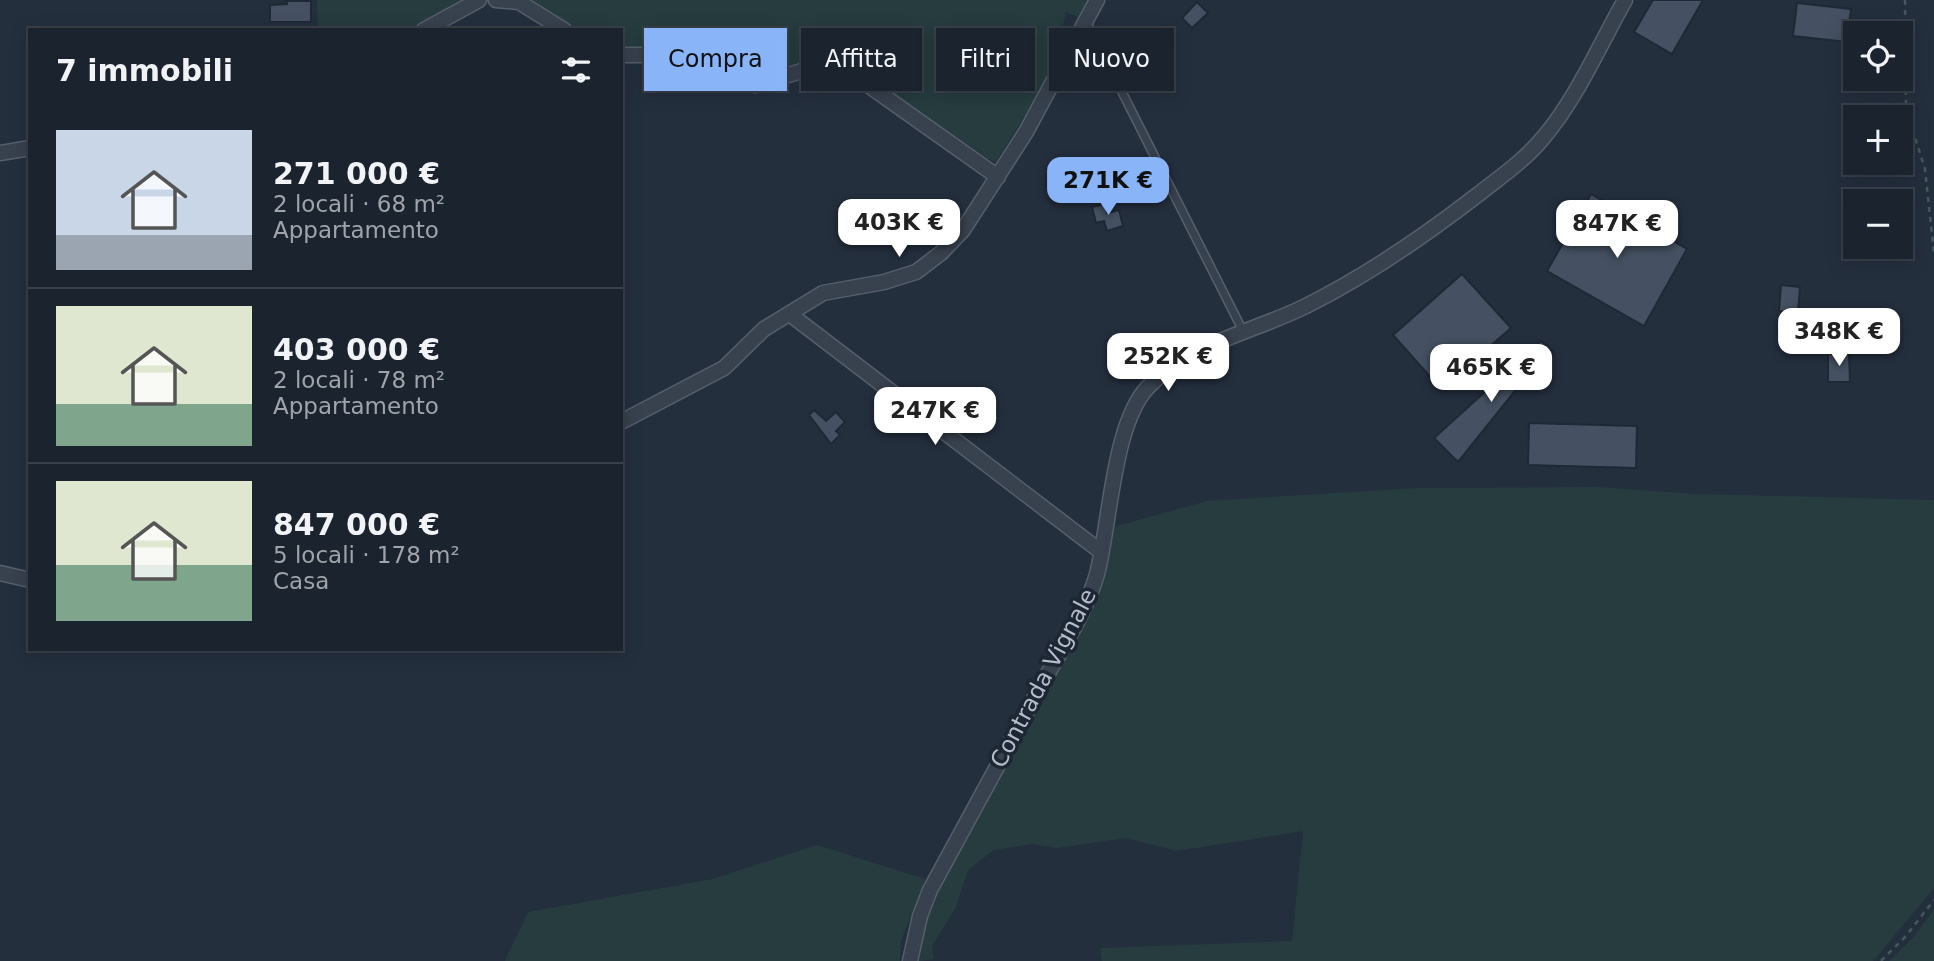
<!DOCTYPE html>
<html lang="it">
<head>
<meta charset="utf-8">
<style>
	:root { --surface:#1b232e; --page:#242b36; --text:#f1f3f6; --muted:#a0a4aa; --line:#39404a; --accent:#8ab4f8 }
	body { margin:0; font-family:"DejaVu Sans",sans-serif; background:var(--page); color:var(--text); height:100vh; display:flex; flex-direction:column; font-size:26px; white-space:nowrap }
	* { box-sizing:border-box; margin:0 }
	p { font-size:23px; color:var(--muted) }
	.icon { flex:none; width:38px; height:38px; fill:none; stroke:currentColor; stroke-width:2; stroke-linecap:round; stroke-linejoin:round }
	.map { position:relative; flex:1; overflow:hidden }
	.panel { position:absolute; left:28px; top:28px; width:595px; height:623px; display:flex; flex-direction:column; background:var(--surface); border-radius:0px; box-shadow:0 4px 18px #0003,0 0 0 2px var(--line) }
	.panel>* { flex:none }
	.guide { position:absolute; left:644px; top:28px; width:665px; height:63px; display:flex; gap:14px }
	.tools { position:absolute; left:1843px; top:21px; display:grid; gap:14px }
	.tools a { display:grid; place-items:center; width:70px; height:70px; border-radius:0px; background:var(--surface); box-shadow:0 4px 18px #0003,0 0 0 2px var(--line); font-size:35px }
	.price { position:absolute; translate:-50% -60px; padding:0 16px; border-radius:14px; background:#fff; color:#222; font-size:23px; line-height:46px; filter:drop-shadow(0 2px 4px #0008) }
	.price::after { content:''; position:absolute; left:50%; top:42px; width:21px; height:16px; margin-left:-10px; background:inherit; clip-path:polygon(0 0,100% 0,50% 100%) }
	.price.active { background:var(--accent); color:#111 }
	ul { padding:0; list-style:none }
	li { display:flex; align-items:center; gap:21px; height:175px; padding:0 28px }
	li+li { border-top:2px solid var(--line) }
	li span { display:grid; place-items:center; flex:none; width:196px; height:140px; border-radius:0px; color:#555 }
	li>.icon { margin-inline-start:auto }
	span .icon { width:84px; height:84px; fill:#fffc; stroke-width:1 }
	li b { font-size:30px }
	h2 { display:flex; justify-content:space-between; align-items:center; height:84px; padding:0 28px; font-size:30px }
	.pill { padding:0 24px; border-radius:0px; background:var(--surface); box-shadow:0 4px 18px #0003,0 0 0 2px var(--line); font-size:24px; line-height:63px }
	.pill.active { background:var(--accent); color:#111 }
	.map>svg:first-child { display:block }
</style>
</head>
<body>
<div class="map">
<svg width="1934" height="961" viewBox="0 0 1934 961">
	<rect width="100%" height="100%" fill="#242f3e"/>
	<path fill="#263c3f" d="M317,0H470L412,30H318Z
		M526,0H1089L1079,18L1066,12L1063,25L1071,34V42L995,163L835,54L755,78L693,48L621,50V30H572Z
		M1597,487L1696,494L1934,500V888L1873,961H1102L1100,948L1292,941L1303,831L1176,851L1126,838L1056,848L1033,844L994,850L968,870L955,909L932,946L934,959L919,961L925,925L940,888L1085,625L1104,576L1110,528L1207,501L1418,488Z
		M817,845L925,879L901,941L900,961H505L528,912L713,879Z
		M1934,909V961H1889L1914,937Z"/>
	<path fill="#455162" stroke="#1f2835" stroke-width="2" d="M1653,0H1703L1672,54L1634,32Z
		M286,1H311V22H270V5L287,4Z
		M1197,2L1208,13L1192,28L1182,18Z
		M1797,3L1851,9L1847,42L1793,36Z
		M1591,194L1687,249L1644,326L1547,271Z
		M1104,204L1107,213L1119,210L1123,226L1107,231L1104,221L1096,223L1092,207Z
		M1462,274L1511,328L1441,389L1393,335Z
		M1781,285L1800,287L1798,312L1779,311Z
		M1541,341L1553,352L1523,389L1519,386L1458,462L1434,438Z
		M1828,354H1849L1850,382H1828Z
		M814,410L826,421L836,412L845,422L836,431L840,435L831,444L809,415Z
		M1529,423L1637,426L1636,468L1528,465Z"/>
	<g fill="none" stroke-linecap="round" stroke-linejoin="round">
		<defs>
			<path id="service" d="M1086,21L1243,331"/>
			<path id="minor" d="M496,0L519,2L564,30
				M424,30L479,0
				M621,55H694L756,85L834,61L998,177
				M0,153L30,148
				M791,315L1100,551
				M621,422L724,368L764,329L823,293L884,282L916,272L941,253L963,230L1026,132L1097,0
				M0,573L30,580
				M910,961L920,916L930,890C967,822 1004,754 1041,686C1060,651 1086,613 1097,574C1110,525 1113,423 1148,387C1190,343 1254,332 1306,306C1366,276 1423,237 1476,196C1499,178 1524,161 1543,138C1577,98 1599,46 1625,0"/>
		</defs>
		<use href="#service" stroke="#565f6c" stroke-width="10"/>
		<use href="#minor" stroke="#565f6c" stroke-width="17"/>
		<path stroke="#44595c" stroke-width="2.5" stroke-dasharray="5 5" stroke-linecap="butt" d="M1905,0L1906,109L1925,169L1934,254
			M1881,961L1906,936L1934,900"/>
		<use href="#service" stroke="#38414e" stroke-width="7"/>
		<use href="#minor" stroke="#38414e" stroke-width="14"/>
	</g>
	<g text-anchor="middle" stroke-width="7" stroke-linejoin="round" paint-order="stroke">
		<g font-size="23" fill="#b4bcc9" stroke="#1d2633">
			<text transform="translate(1043 678) rotate(-62)" y="8">Contrada Vignale</text>
		</g>
	</g>
</svg>
<div class="tools">
<a><svg class="icon" aria-label="locate" viewBox="0 0 24 24"><circle cx="12" cy="12" r="6"/><path d="M12 2v4M12 18v4M2 12h4M18 12h4"/></svg></a>
<a>+</a>
<a>−</a>
</div>
<b class="price active" style="left:1108px;top:217px">271K €</b>
<b class="price" style="left:899px;top:259px">403K €</b>
<b class="price" style="left:1617px;top:260px">847K €</b>
<b class="price" style="left:1839px;top:368px">348K €</b>
<b class="price" style="left:1168px;top:393px">252K €</b>
<b class="price" style="left:1491px;top:404px">465K €</b>
<b class="price" style="left:935px;top:447px">247K €</b>
<div class="guide">
<a class="pill active">Compra</a>
<a class="pill">Affitta</a>
<a class="pill">Filtri</a>
<a class="pill">Nuovo</a>
</div>
<section class="panel">
<h2>7 immobili<svg class="icon" aria-label="filters" viewBox="0 0 24 24"><path d="M4 7h16M4 17h16"/><circle cx="9" cy="7" r="2"/><circle cx="15" cy="17" r="2"/></svg></h2>
<ul>
<li><span style="background:linear-gradient(#c9d6e8 75%,#9aa5b1 0)"><svg class="icon" aria-label="home" viewBox="0 0 24 24"><path d="M3 11l9-7 9 7M6 9v11h12V9"/></svg></span><div><b>271 000 €</b><p>2 locali · 68 m²</p><p>Appartamento</p></div></li>
<li><span style="background:linear-gradient(#dfe7d0 70%,#7fa58c 0)"><svg class="icon" aria-label="home" viewBox="0 0 24 24"><path d="M3 11l9-7 9 7M6 9v11h12V9"/></svg></span><div><b>403 000 €</b><p>2 locali · 78 m²</p><p>Appartamento</p></div></li>
<li><span style="background:linear-gradient(#dfe7d0 60%,#7fa58c 0)"><svg class="icon" aria-label="home" viewBox="0 0 24 24"><path d="M3 11l9-7 9 7M6 9v11h12V9"/></svg></span><div><b>847 000 €</b><p>5 locali · 178 m²</p><p>Casa</p></div></li>
</ul>
</section>
</div>
</body>
</html>
